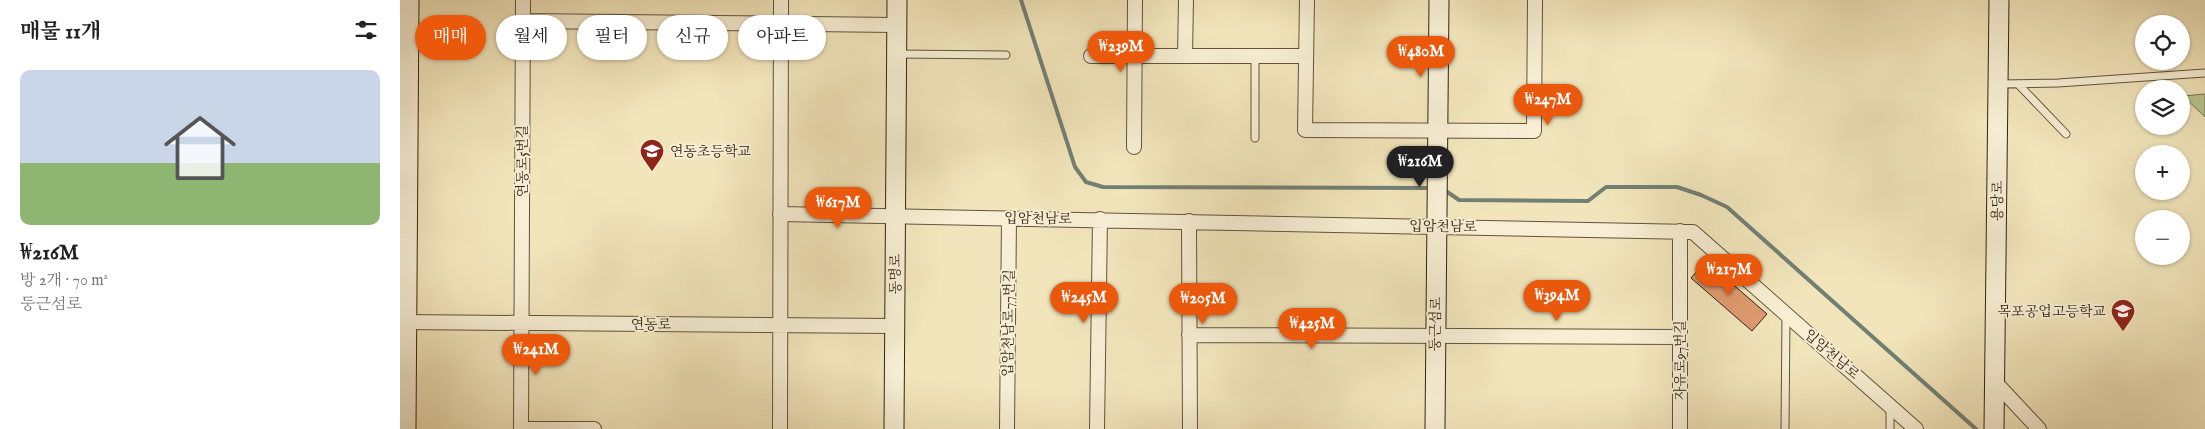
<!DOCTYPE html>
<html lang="ko">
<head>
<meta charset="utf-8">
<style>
	:root { --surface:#fff; --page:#f2f2f2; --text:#222; --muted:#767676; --accent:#ea580c }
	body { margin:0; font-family:"IM FELL English","Noto Serif KR",serif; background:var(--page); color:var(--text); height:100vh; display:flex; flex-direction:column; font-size:19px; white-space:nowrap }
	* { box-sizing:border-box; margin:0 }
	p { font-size:16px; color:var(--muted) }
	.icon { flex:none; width:28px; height:28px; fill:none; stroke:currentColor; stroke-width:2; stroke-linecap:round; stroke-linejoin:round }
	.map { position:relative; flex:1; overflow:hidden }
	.sheet { display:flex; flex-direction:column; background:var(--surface); width:400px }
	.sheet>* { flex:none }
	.banner { position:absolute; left:15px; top:15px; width:475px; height:45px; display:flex; gap:10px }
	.tools { position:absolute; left:1735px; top:15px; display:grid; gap:10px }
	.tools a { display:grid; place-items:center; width:55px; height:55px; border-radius:50%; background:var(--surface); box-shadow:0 1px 4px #0004; font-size:25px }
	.price { position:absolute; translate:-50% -42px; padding:0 11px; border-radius:18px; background:var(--accent); color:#fff; font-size:16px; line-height:32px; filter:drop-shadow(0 1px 2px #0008) }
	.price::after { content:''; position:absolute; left:50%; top:30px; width:15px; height:11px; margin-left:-8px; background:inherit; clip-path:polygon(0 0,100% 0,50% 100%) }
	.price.current { background:#222; color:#fff }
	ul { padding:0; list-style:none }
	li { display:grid; align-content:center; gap:10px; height:265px; padding:0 20px }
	li span { display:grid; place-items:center; height:155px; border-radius:10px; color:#555 }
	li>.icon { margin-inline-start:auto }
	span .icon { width:90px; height:90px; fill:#fffc; stroke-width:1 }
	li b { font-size:21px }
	h2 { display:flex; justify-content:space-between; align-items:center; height:60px; padding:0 20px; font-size:21px }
	.chip { padding:0 18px; border-radius:22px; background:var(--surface); box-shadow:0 1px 4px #0004; font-size:18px; line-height:45px }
	.chip.current { background:var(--accent); color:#fff }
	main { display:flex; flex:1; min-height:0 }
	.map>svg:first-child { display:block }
</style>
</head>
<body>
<main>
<section class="sheet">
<h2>매물 11개<svg class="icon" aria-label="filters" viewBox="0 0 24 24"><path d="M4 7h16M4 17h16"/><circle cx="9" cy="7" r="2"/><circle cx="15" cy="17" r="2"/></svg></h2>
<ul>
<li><span style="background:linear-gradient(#c9d6e8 60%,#8fb573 0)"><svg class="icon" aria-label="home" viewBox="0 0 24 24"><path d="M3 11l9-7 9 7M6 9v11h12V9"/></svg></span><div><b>₩216M</b><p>방 2개 · 70 m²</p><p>둥근섬로</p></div></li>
</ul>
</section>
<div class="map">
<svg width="1805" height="429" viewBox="0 0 1805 429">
	<rect width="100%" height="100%" fill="#f2e5bb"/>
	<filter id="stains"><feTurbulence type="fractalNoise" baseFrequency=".004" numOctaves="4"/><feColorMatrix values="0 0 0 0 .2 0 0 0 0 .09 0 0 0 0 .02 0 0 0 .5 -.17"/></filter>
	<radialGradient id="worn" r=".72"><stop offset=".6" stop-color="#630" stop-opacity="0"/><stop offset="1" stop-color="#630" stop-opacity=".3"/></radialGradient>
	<path fill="#bac590" stroke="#767452" d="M1805,94V117L1783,96Z"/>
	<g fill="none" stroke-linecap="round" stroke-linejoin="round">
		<path stroke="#728074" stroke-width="4" d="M621,0L675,167L686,182L703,187L1031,188
			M1043,189L1059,200L1188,201L1206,187H1277L1301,195L1327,207L1576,429"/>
	</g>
	<path fill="#e09a6f" stroke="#322213" d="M1306,261L1367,314L1352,331L1291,278Z"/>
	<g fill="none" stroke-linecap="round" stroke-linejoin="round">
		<defs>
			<path id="lane" d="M497,54L606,55
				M855,56V138
				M1598,84L1658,83L1805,73
				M1618,84L1666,134
				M1490,407V429
				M1385,429L1386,314"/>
			<path id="street" d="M907,0L905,130L1134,131L1135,0
				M123,21L497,25
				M691,56H906
				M785,56L786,0
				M734,147L735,0
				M380,214L1293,232L1516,429
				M789,221L790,429
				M1280,231V429
				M0,322L495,326
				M789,335L1280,337
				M1595,382L1639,429
				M121,429L123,0
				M121,429H194
				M380,429L381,0
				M607,429L609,218
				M697,429L700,219"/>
			<path id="secondary" d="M6,429L9,0
				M494,429L497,0
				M1035,429L1039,0
				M1594,429L1599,0"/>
		</defs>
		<use href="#lane" stroke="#62533d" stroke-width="9"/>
		<use href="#street" stroke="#62533d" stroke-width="16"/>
		<use href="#secondary" stroke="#322213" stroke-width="21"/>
		<use href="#lane" stroke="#f7eed3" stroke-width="7"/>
		<use href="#street" stroke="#f7eed3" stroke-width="14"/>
		<use href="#secondary" stroke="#f7eed3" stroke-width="19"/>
	</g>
	<defs>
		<symbol id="school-pin" viewBox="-11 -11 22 30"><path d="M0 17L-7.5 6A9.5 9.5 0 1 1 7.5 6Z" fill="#8f2418" stroke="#f7eed3"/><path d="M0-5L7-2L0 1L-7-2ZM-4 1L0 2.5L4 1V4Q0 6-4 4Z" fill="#fff"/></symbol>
	</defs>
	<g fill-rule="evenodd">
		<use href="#school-pin" x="238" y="137" width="28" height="38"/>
		<use href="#school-pin" x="1709" y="297" width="28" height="38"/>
	</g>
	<g text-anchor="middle" stroke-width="4" stroke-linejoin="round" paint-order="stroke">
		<g font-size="14" fill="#322213" stroke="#f7eed3" text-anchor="start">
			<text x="270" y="156">연동초등학교</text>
			<text x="1706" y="316" text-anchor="end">목포공업고등학교</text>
		</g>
		<g font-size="14" fill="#322213" stroke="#f7eed3">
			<text transform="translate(122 161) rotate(-90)" y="5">연동로5번길</text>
			<text transform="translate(1597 201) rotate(-89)" y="5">용당로</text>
			<text transform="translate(638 218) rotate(1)" y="5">입암천남로</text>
			<text transform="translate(1043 226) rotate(1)" y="5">입암천남로</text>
			<text transform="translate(495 274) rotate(-90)" y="5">동명로</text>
			<text transform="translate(608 323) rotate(-89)" y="5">입암천남로77번길</text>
			<text x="251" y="329">연동로</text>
			<text transform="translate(1035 324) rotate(-89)" y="5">둥근섬로</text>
			<text transform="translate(1432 354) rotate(41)" y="5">입암천남로</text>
			<text transform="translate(1280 360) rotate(-90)" y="5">자유로97번길</text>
		</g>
	</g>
	<rect width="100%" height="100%" filter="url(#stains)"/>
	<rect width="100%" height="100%" fill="url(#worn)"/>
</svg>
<div class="tools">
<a><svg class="icon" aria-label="locate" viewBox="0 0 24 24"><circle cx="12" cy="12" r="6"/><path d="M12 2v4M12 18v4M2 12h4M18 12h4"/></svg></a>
<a><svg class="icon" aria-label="layers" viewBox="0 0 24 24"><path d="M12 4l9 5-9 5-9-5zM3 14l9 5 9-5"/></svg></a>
<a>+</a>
<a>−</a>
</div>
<b class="price" style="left:721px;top:73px">₩239M</b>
<b class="price" style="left:1021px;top:78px">₩480M</b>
<b class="price" style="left:1148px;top:126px">₩247M</b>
<b class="price current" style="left:1020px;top:188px">₩216M</b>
<b class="price" style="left:438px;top:229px">₩617M</b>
<b class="price" style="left:1329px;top:296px">₩217M</b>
<b class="price" style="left:1157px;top:322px">₩394M</b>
<b class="price" style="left:684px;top:324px">₩245M</b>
<b class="price" style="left:803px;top:325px">₩205M</b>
<b class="price" style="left:912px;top:350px">₩425M</b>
<b class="price" style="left:136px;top:376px">₩241M</b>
<div class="banner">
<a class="chip current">매매</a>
<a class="chip">월세</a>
<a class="chip">필터</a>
<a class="chip">신규</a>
<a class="chip">아파트</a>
</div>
</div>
</main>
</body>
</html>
